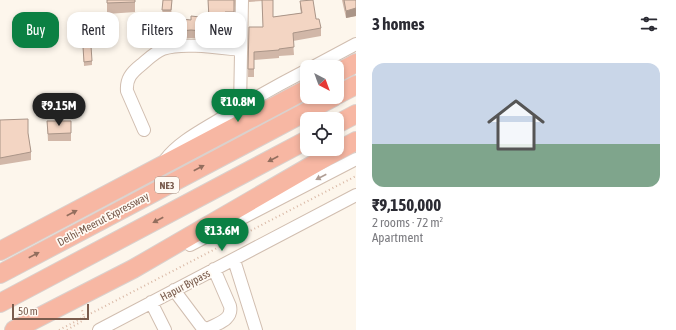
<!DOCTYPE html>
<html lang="en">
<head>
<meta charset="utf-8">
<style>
	:root { --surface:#fff; --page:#f7f7f7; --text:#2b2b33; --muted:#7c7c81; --accent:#0b8043 }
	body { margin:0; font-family:"Asap Condensed",sans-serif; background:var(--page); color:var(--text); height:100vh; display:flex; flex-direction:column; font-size:15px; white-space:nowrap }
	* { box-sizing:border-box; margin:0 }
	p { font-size:13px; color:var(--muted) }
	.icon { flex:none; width:22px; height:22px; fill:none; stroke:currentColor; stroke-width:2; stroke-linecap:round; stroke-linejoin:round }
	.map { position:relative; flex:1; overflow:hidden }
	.side { display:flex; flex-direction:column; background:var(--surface); width:320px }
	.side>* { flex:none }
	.top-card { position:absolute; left:12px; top:12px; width:284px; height:36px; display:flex; gap:8px }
	.needle { width:26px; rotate:139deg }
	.buttons { position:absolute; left:300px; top:60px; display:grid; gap:8px }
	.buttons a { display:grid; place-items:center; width:44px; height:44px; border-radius:8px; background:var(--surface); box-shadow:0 2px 6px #0003; font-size:20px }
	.scale { position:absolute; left:12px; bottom:10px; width:77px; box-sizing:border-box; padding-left:4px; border:2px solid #7a5c4d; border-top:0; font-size:11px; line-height:14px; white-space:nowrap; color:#7a5c4d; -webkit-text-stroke:3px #fffaf3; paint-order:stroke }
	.price { position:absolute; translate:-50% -34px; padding:0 9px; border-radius:14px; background:var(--accent); color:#fff; font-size:13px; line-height:26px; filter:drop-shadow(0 1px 2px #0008) }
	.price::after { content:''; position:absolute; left:50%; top:24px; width:12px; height:9px; margin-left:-6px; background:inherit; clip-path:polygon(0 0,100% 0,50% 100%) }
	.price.current { background:#222; color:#fff }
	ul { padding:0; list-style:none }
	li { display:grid; align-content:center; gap:8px; height:212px; padding:0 16px }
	li span { display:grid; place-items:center; height:124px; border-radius:12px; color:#555 }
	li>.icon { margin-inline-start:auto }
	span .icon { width:72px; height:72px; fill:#fffc; stroke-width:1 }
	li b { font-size:17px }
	h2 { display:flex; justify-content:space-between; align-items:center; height:48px; padding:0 16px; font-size:17px }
	.pill { padding:0 14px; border-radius:12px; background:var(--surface); box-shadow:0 2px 6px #0003; font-size:14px; line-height:36px }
	.pill.current { background:var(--accent); color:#fff }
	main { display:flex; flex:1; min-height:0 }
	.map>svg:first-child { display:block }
</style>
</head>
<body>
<main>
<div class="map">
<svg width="356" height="330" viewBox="0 0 356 330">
	<rect width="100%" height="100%" fill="#fdf6ec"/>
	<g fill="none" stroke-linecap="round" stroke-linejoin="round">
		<defs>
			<path id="minor" d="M313,67L356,44
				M240,107L242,0
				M144,130L127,91C126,79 131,73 141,65C147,60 155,52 163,49C182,42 221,48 241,50
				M166,159C178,143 199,132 217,121C246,103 276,86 307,70
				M190,245L356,159
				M234,260L256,330
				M174,290L201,326L206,329L209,328C219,323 233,319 230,306L214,269
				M151,302L165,330
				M99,330L356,195"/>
			<path id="highway" d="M337,73L356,63
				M337,95L356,85
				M337,124L356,114
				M0,251L307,89
				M0,274L334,97
				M0,303L307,140
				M14,330L133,269L328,156L356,141"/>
		</defs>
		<use href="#minor" stroke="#d1beb0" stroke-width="14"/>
		<use href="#highway" stroke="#dad1cd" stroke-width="20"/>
		<path stroke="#d9b8a5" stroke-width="2" stroke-dasharray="1 3" stroke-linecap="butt" d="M59,330L356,176
			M67,330L82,321L84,317L82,310"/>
		<use href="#minor" stroke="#fff" stroke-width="12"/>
		<use href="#highway" stroke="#f7b7a3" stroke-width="18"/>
	</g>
	<path fill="#d1b7a8" d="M107,0H135V12L107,14Z
		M163,0H172L171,19L191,20L208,18V0H235L234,20H225L224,41L191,38L169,40L170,20H162Z
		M249,0H273V17L301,13L300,8V1L316,19L321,28V36L293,41L294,55L279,56V58L254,60V77H248L249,27H263L262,1L249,2Z
		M342,0H356V16L346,18Z
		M83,47L92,61V65L84,66Z
		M0,120L28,133L31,152V160L0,165Z
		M47,121H71V141H48Z"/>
	<path fill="#aa9588" d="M356,8V16L346,18V11Z
		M225,12V20L224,41V33Z"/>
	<path fill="#f3d5c3" stroke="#aa9588" d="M107,0H135V2L107,3Z
		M163,0H172L171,10H162Z
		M208,0H234V12H225L224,33L191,30L169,32L170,18L191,20V16L209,18Z
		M262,0H273V17L302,13L300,1L313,0L316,19H319L321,28L293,33L294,47L279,49V50L254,52V69H248L249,27H263Z
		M344,0H356V8L346,11Z
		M91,46L92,61L84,62L83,47Z
		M28,119V133L31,152L0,158V120Z
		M47,121H71V133L48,134Z"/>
	<defs><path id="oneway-solid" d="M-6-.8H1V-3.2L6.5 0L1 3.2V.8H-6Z"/></defs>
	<g fill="#936e5e">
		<use href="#oneway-solid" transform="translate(273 159) rotate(152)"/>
		<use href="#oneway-solid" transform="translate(199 168) rotate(-28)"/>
		<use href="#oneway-solid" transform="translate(72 213) rotate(-28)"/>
		<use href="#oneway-solid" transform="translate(158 220) rotate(152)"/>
		<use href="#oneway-solid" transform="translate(34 255) rotate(-28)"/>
	</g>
	<use fill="#af9d94" href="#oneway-solid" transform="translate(321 177) rotate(153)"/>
	<g text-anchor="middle" stroke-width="3.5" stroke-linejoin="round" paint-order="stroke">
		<rect fill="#fffaf3" stroke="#a28b7f" stroke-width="1" x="155" y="177" width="24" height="16" rx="3"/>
		<g font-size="10" font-weight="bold" fill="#7a5c4d">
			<text x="167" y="189">NE3</text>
		</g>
		<g font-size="11" fill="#7a5c4d" stroke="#fffaf3">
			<text transform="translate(103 219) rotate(-28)" y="4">Delhi-Meerut Expressway</text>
			<text transform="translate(185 285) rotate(-28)" y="4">Hapur Bypass</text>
		</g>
	</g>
</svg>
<div class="buttons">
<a><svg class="needle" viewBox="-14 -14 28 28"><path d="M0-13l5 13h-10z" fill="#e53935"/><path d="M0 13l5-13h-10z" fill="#7c7c81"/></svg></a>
<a><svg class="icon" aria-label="locate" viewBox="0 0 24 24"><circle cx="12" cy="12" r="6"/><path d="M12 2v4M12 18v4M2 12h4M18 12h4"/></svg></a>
</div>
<div class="scale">50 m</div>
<b class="price" style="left:238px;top:123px">₹10.8M</b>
<b class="price current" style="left:59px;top:127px">₹9.15M</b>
<b class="price" style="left:222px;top:252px">₹13.6M</b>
<div class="top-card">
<a class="pill current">Buy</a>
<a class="pill">Rent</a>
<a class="pill">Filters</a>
<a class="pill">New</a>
</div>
</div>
<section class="side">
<h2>3 homes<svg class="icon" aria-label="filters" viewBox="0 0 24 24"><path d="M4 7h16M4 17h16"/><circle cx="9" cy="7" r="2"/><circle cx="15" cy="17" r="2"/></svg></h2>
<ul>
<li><span style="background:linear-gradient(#c9d6e8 65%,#7fa58c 0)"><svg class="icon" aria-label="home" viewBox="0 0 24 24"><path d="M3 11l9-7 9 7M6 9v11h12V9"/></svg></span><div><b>₹9,150,000</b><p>2 rooms · 72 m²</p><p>Apartment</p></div></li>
</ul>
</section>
</main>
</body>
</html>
